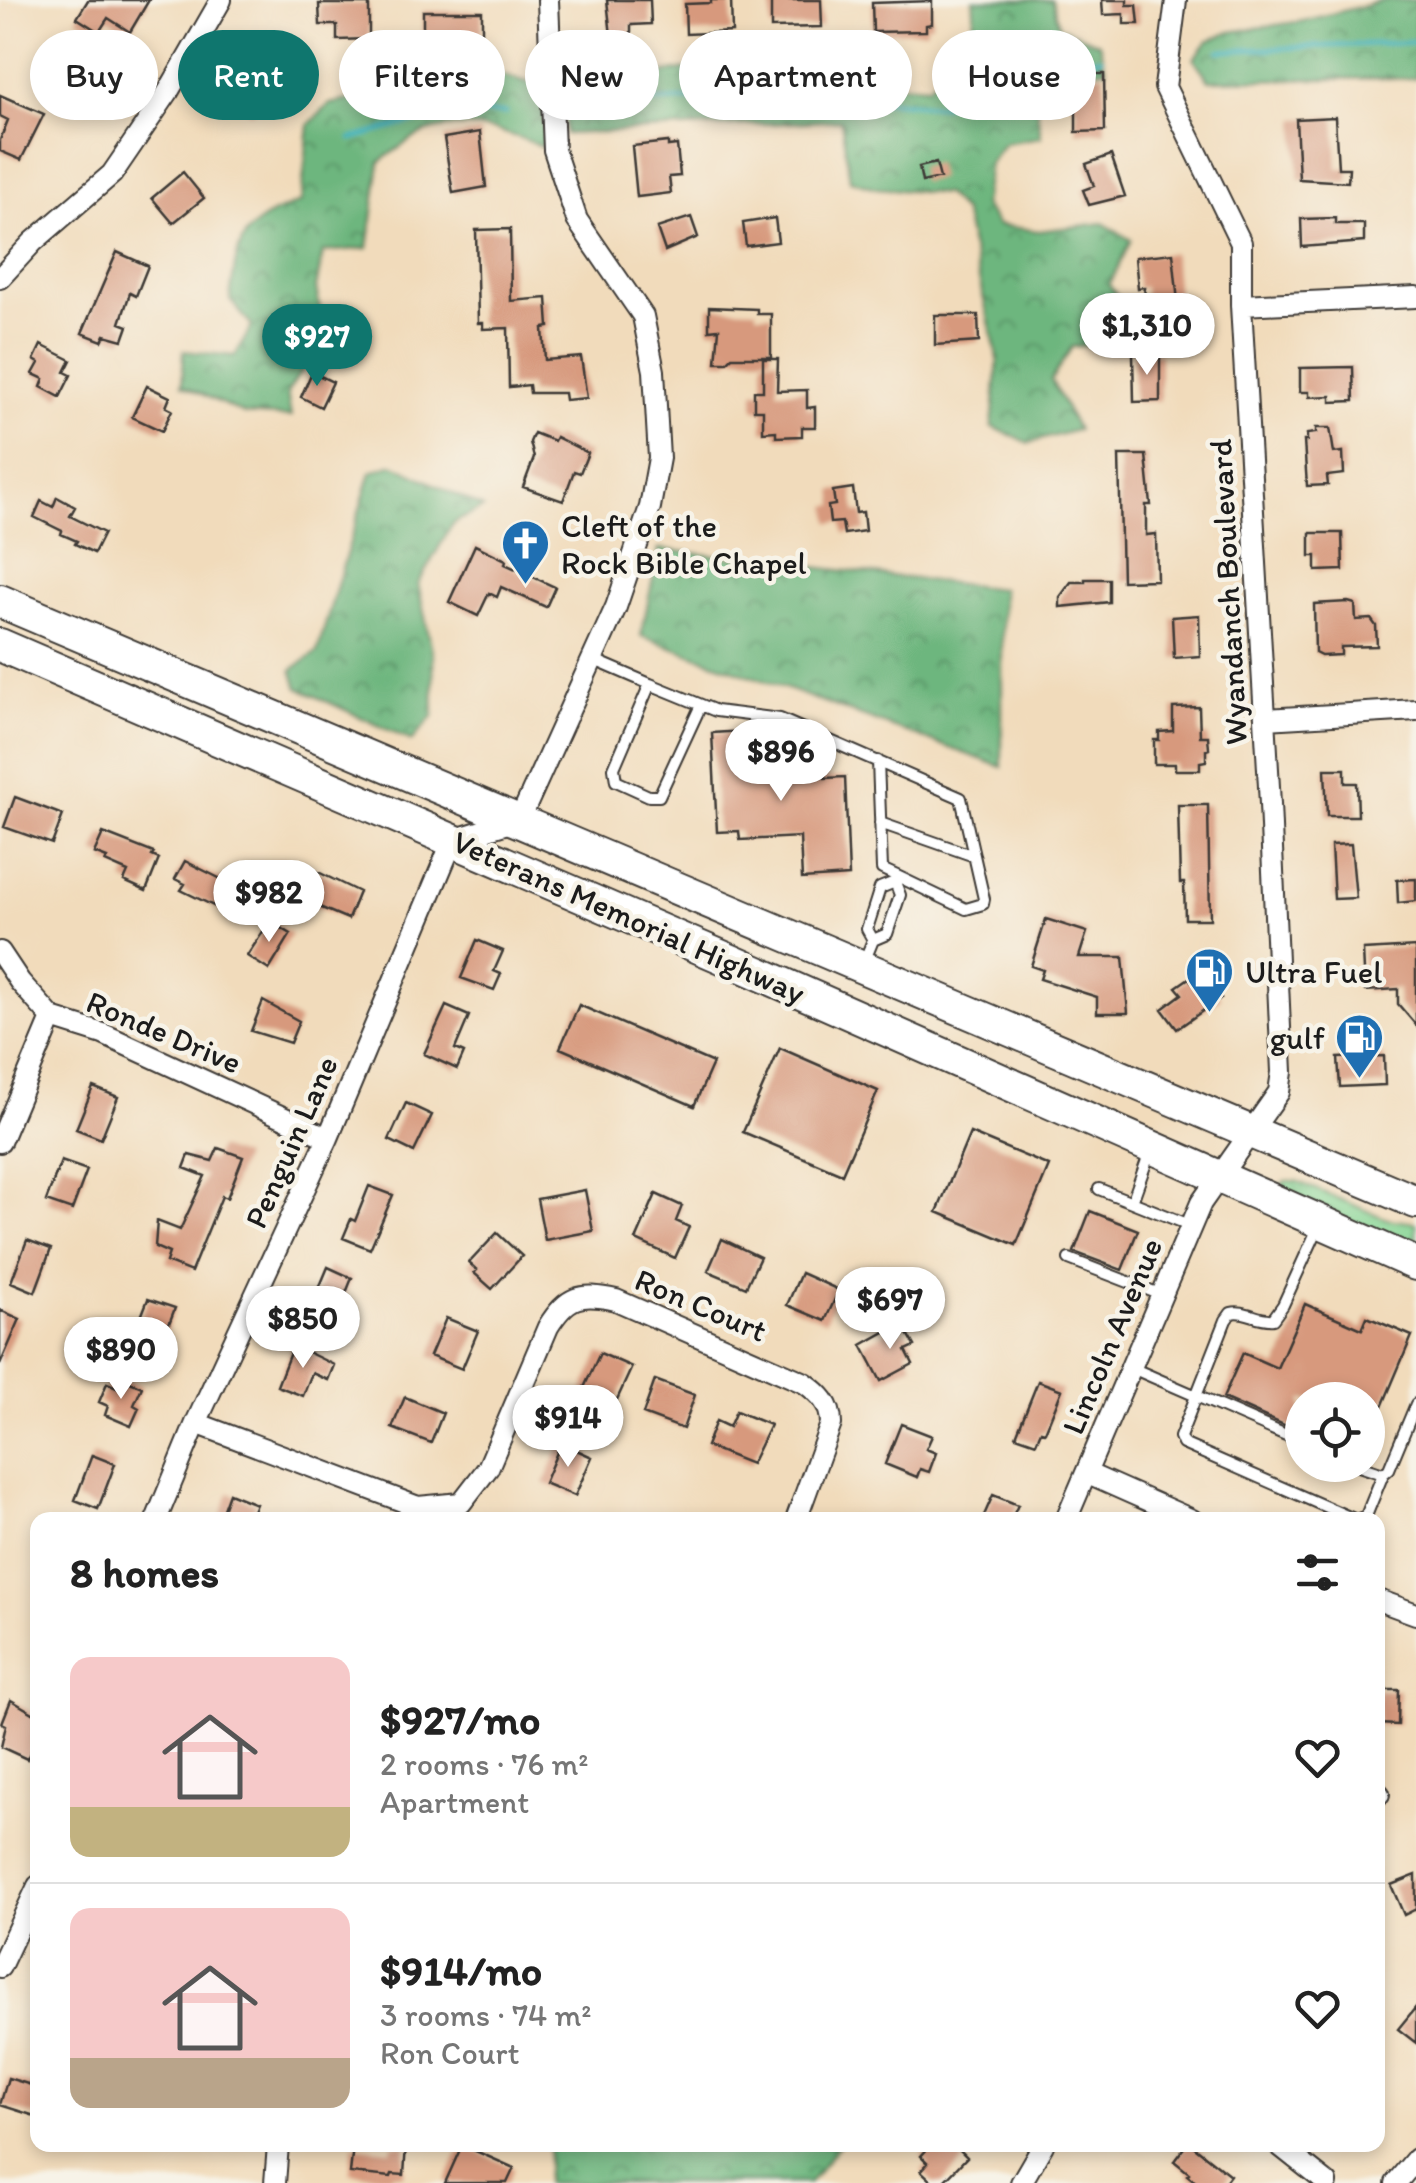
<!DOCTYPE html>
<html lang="en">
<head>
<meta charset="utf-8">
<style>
	:root { --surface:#fff; --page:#f2f2f2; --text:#222; --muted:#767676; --line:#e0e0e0; --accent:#0f766e }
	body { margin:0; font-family:Itim,sans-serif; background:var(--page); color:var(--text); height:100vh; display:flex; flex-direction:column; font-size:38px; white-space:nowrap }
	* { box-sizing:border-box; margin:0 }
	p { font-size:32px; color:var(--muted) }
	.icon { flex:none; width:55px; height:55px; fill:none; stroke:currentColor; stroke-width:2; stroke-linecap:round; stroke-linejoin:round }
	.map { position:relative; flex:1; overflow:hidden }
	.details { position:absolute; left:30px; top:1512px; width:1355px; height:640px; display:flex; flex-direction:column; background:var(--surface); border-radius:20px; box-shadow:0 5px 15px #0003 }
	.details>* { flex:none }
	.banner { position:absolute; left:30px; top:30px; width:1358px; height:90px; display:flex; gap:20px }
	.fabs { position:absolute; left:1285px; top:1382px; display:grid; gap:20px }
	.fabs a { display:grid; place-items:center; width:100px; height:100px; border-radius:50%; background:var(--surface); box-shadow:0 5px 15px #0003; font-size:50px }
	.price { position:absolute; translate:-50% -85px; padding:0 22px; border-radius:35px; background:#fff; color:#222; font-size:32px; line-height:65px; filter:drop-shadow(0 2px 5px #0008) }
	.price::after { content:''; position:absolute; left:50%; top:60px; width:30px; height:22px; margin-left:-15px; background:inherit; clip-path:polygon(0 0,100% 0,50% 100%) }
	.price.current { background:var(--accent); color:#fff }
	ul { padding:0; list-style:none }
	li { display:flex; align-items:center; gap:30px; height:250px; padding:0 40px }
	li+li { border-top:2px solid var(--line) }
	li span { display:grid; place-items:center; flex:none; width:280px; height:200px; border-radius:20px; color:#555 }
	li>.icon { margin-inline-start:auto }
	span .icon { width:120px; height:120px; fill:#fffc; stroke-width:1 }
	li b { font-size:42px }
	h2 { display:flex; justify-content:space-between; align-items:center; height:120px; padding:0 40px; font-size:42px }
	.pill { padding:0 35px; border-radius:45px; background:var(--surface); box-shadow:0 5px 15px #0003; font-size:35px; line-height:90px }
	.pill.current { background:var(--accent); color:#fff }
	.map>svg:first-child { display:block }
</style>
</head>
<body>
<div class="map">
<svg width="1416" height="2183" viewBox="0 0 1416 2183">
	<defs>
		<pattern id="grass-tufts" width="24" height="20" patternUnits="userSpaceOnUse" patternTransform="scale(2.5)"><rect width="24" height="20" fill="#87d595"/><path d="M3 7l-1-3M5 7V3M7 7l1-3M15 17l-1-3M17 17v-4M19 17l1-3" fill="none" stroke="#74b680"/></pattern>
		<pattern id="forest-crowns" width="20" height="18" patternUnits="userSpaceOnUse" patternTransform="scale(2.5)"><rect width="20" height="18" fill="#6db67e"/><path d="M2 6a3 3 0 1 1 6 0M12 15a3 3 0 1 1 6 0" fill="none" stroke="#599366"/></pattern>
	</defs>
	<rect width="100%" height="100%" fill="#f7f3e8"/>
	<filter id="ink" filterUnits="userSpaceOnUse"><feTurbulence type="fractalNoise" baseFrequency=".01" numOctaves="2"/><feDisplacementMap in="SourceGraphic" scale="20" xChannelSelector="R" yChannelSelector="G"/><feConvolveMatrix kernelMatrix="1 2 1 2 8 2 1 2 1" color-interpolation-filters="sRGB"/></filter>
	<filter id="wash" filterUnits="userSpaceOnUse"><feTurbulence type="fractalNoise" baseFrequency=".0048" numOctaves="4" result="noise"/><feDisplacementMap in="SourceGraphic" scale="40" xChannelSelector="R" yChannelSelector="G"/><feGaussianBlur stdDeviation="2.25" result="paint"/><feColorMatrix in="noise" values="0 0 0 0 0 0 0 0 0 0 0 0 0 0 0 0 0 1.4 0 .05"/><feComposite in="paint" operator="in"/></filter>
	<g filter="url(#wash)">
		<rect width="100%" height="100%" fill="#f1dbbb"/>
		<path fill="url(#grass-tufts)" stroke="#527858" stroke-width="2.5" d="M1286,1181H1296L1387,1219L1416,1223V1252L1286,1193L1281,1185Z"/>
		<path fill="url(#forest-crowns)" stroke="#44694d" stroke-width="2.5" d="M973,0H1052L1059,27L1099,43L1106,69L1032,77L1041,137L1004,143L989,163L983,205L997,225L1039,231L1103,223L1131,240L1109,285L1134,318L1171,328L1133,339L1072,347L1051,380L1077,430L1029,443L992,427L998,359L963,212L945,194L876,188L850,180L841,120L566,134L563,87L597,85L739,60L824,68L874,82L927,86C957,62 979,43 973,0Z
			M1386,0H1416V78L1209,80L1194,59L1208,41L1230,32L1303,21Z
			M485,70L545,87L543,147C504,131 469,119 427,132C411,137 394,152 380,162L368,248L323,252L316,288L325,335L287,393L291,417L244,414L182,385L184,351L235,356L252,326L230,300C238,237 239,225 301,202L309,124L330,104Z
			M393,464L483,508L453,523L418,584L433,655L434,715L412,741L298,688L292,670L317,652L371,472Z
			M659,549L1002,589V767L641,636Z
			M549,2145H839L809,2183H546Z"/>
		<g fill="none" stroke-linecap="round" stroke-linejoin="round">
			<path stroke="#41b1b8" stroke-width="5" d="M1219,51L1416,42
				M585,107L797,92L941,106L1031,60L1102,58
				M351,139L446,113H506"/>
		</g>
		<g id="blocks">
			<path fill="#d7997d" d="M88,0H149L130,32L108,18L99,32L77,18Z
				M607,0H650L651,24L631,25V35L611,36Z
				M711,0H731L732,32L686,34L685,4L711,3Z
				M771,0H821L822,27L771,28Z
				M1102,0H1127V5H1137L1139,24H1124V14L1103,15Z
				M932,1V24L926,25V31L873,32L872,3Z
				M319,4H369V39L337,40V25H320Z
				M423,11H482V32L423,36Z
				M244,63L271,78L252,113L225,97Z
				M1064,74H1104L1105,131L1076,132V107H1072V92H1064Z
				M0,95L44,114L21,160L0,151V140L8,120L0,116Z
				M1335,117L1338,168H1349L1348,182L1299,179L1296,119Z
				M480,132L486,187L453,193L444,138Z
				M668,142V146L677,145L680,176L669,177L671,193L637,197L632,146Z
				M1111,155L1125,196L1089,205L1083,190L1094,186L1086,164Z
				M936,163L940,178L922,182L919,167Z
				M183,172L204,198L173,223L152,198Z
				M691,217L698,237L665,251L657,228Z
				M775,218L778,242L746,246L743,223Z
				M1335,218V224H1364V242L1302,247L1301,219Z
				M510,229L511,301L547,298L549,327L543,328L545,360L581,357L587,398L565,400L564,393H530L529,385L509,387L508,328L483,329V323H478L476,230Z
				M117,252L148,266L136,296L130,293L120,323L128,326L123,340L105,335L102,341L82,333Z
				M1173,253L1178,302L1146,305L1144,287L1138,288L1135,257Z
				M709,307L757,309V314H771V357H732L727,362H716L719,329L709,330Z
				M935,315H978L979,342L935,345Z
				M41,345L71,360L65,372L71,375L60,397L41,387L44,379L33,374L39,363L34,360Z
				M1133,354H1160V401L1134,402Z
				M763,359H778L777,391L807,390V408L815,407V427H802V436L776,437V431L763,432V410H754V391H763Z
				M1353,367L1354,401L1331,402V396L1309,397V392H1300V368Z
				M312,372L333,382L321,407L301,397Z
				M147,386L170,397L166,407L172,410L162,431L132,417Z
				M1316,428H1330L1334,453L1343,452L1344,474L1327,476L1328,485L1307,486L1304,441H1307V434L1316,433Z
				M534,433L554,441L556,437L588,453L580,473L574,471L563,501L523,487L534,458L530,442Z
				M1119,455H1146L1151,505H1146V535L1156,534L1157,580L1122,581Z
				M853,488L856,513L863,512L865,531L844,534L842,522L830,523L828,506L835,505L833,491Z
				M57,497L75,507L70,516L104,533L94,553L75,544L77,541L61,534L62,531L34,517L41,501L53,507Z
				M1310,533H1342L1343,570L1316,571V556H1310Z
				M475,545L506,560L505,564L555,587L546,607L501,587L497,597L489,593L478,616L449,602Z
				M1085,579H1109V602L1060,607V597L1071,582H1085Z
				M1348,602L1355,604L1356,620L1371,619L1376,626L1377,646L1341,647V655L1321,656L1315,653L1314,604Z
				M1199,615L1200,656L1174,658L1172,617Z
				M1199,707L1200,736H1208L1209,749L1206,750V761L1200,762V770H1175V764H1154V740H1159V732L1173,731V708Z
				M761,730L763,772L825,769V778L845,777L849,876L802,879L800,837L740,840L739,831L717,832L712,733Z
				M1325,769H1345V783H1357L1358,816H1327Z
				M15,797L63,815L52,844L4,827Z
				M1178,805H1208L1210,919H1185L1184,883H1180Z
				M103,833L154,853L152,856L159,859L146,891L124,881L128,872L105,862L107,858L94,853Z
				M1351,844L1356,898L1334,899L1331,845Z
				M185,861L237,887L224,911L181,890L185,884L175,879Z
				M306,866L359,892L348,919L293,896Z
				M1416,879V901L1398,903L1397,880Z
				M1046,919L1087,932L1079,957H1123L1128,1013H1097V997L1040,979L1043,970L1031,966Z
				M270,921L291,934L269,970L247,956Z
				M477,940L503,951L494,971L501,974L494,990L461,978Z
				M1416,947V1025L1398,1004V989L1365,991L1363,950Z
				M1189,978L1195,986L1206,978L1221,998L1177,1029L1162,1009L1182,994L1176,987Z
				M263,1001L299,1021L290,1043L251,1031Z
				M579,1005L713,1063L694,1106L560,1048Z
				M446,1006L469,1016L455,1049L464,1053L457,1069L424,1054Z
				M780,1048L878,1091L842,1174L743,1132Z
				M1384,1056L1385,1085L1340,1087L1338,1058Z
				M93,1087L118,1097L101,1139L76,1129Z
				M406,1103L432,1115L414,1152L389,1140Z
				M970,1133L1049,1166L1016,1245L937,1212Z
				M218,1148L243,1157L227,1198L222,1196L191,1272L166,1262L169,1253L155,1247L157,1221L180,1230L205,1176L184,1168L189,1155L212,1161Z
				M61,1161L87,1170L72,1210L46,1201Z
				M369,1186L393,1195L370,1249L343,1238L351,1219L355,1221Z
				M585,1190L593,1231L545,1240L537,1199Z
				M656,1194L682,1206L676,1221L689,1227L675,1258L636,1240Z
				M1090,1211L1138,1230L1122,1270L1074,1252Z
				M497,1233L522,1256L492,1289L474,1273L477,1270L469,1263Z
				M722,1239L760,1257L746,1287L708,1271Z
				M27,1240L51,1249L35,1292L11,1282Z
				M328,1267L352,1278L338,1313L346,1317L340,1331L307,1317Z
				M801,1273L839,1290L825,1321L787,1305Z
				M148,1299L175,1308L159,1350L132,1340Z
				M1305,1304L1362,1329L1367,1317L1412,1336L1368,1440V1400H1302V1433L1223,1398L1243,1353L1277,1368Z
				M0,1310L20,1319L0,1365Z
				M446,1318L478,1331L462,1369L430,1356Z
				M896,1326L900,1333L906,1330L915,1346L906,1350L913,1364L881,1381L862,1345Z
				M293,1345L334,1365L328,1380L312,1373L303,1396L277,1386Z
				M600,1353L632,1367L614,1406L582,1392Z
				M123,1379L142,1387L134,1405L139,1408L131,1426L105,1415L108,1406L99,1402L107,1383L119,1388Z
				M655,1380L695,1395L683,1429L643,1414Z
				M1038,1381L1062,1390L1045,1432L1041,1431L1036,1443L1016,1436Z
				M405,1397L443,1413L431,1443L392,1428Z
				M736,1411L770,1425L751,1464L706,1446L716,1421L729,1427Z
				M901,1424L932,1436L926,1449L936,1453L929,1472L920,1469L917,1477L885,1464Z
				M561,1443L592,1457L575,1496L544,1483Z
				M92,1455L115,1464L98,1509L75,1500Z
				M229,1493L256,1504L249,1520H219Z
				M993,1495L1018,1505L1011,1520H982Z
				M1378,1690H1399L1398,1725L1378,1724Z
				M11,1700L38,1716V1735L27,1759L1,1747L6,1725L2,1723Z
				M1416,1875V1909L1404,1915L1391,1885Z
				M1416,2007V2043L1398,2029Z
				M8,2078L38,2087V2117L0,2105Z
				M392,2145H406L404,2175L392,2174L391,2177L350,2173L353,2146L391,2150Z
				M462,2145L514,2168L507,2183H445Z
				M931,2145H955L967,2157L942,2183H934L921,2171L928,2163L921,2156Z
				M1186,2145H1192L1230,2175L1224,2183H1197L1187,2175L1189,2173L1174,2161Z"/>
		</g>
	</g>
	<g filter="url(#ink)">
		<use href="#blocks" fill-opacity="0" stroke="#3c3934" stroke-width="2.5"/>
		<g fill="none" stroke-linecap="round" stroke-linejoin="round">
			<defs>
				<path id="lane" d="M592,659L650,684
					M701,705L659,796H649L616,781L614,768L650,684L716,711L780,719L961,798L984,899L983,904L966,909L897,876L895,882L880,888L867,929L873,940
					M878,761L882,869L897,876
					M880,823L974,856
					M864,962L873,940L887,934L900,895L895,882
					M1151,1149L1132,1202L1192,1226
					M1099,1189L1132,1202
					M1318,1228L1283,1305L1273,1319C1258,1321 1245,1309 1231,1313L1226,1320L1180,1437L1183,1444L1356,1520
					M1069,1259L1162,1295
					M1132,1368L1302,1442
					M1356,1465L1383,1474L1389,1469L1416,1404
					M1356,1520L1366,1516L1383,1474"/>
				<path id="street" d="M0,278L33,242L112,174L168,92L221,0
					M1241,305L1416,297
					M1266,719L1416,710
					M0,952L20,982L52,1018L103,1034L328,1138
					M0,1142L52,1018
					M196,1423L418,1507L461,1503L488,1468L548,1327C567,1296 580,1292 616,1300L805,1383C820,1394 831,1404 831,1424L796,1520
					M1086,1473L1192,1520
					M156,1520L196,1423L328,1138L453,840L520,819L616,607L650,507L659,458L654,371L643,316L577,220L554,150L548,0
					M1066,1520L1201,1203L1279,1092L1282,1072L1270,804L1241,305V243L1165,87L1176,0
					M1378,1600L1416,1614
					M1378,1794H1379
					M0,1967L38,1886
					M1279,2145L1327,2183
					M275,2183L278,2145
					M1021,2183L1043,2145
					M1396,2183L1416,2159"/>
				<path id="primary" d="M0,601L1416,1202
					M0,645L729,960L1416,1264"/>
			</defs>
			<use href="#lane" stroke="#3c3934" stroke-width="14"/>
			<use href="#street" stroke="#3c3934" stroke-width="24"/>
			<use href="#primary" stroke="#3c3934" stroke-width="36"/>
			<use href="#lane" stroke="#fff" stroke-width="10"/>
			<use href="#street" stroke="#fff" stroke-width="20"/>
			<use href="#primary" stroke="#fff" stroke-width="32"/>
		</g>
	</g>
	<defs>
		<symbol id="church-pin" viewBox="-11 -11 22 30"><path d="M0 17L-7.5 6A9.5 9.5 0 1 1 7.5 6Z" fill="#1f6fb2" stroke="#f7f3e8"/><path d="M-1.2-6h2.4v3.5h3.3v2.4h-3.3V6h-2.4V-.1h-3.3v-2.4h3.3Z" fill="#fff"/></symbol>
		<symbol id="fuel-pin" viewBox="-11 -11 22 30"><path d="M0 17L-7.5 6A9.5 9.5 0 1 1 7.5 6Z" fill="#1f6fb2" stroke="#f7f3e8"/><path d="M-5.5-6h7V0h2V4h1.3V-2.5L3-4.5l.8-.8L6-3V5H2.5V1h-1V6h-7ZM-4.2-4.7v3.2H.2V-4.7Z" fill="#fff"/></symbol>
	</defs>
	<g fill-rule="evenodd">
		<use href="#church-pin" x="498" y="516" width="55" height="75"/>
		<use href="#fuel-pin" x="1182" y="944" width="55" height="75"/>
		<use href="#fuel-pin" x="1332" y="1010" width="55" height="75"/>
	</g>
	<g text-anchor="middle" stroke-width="9" stroke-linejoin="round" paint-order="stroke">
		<g font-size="32" fill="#1c1c1c" stroke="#f7f3e8" text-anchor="start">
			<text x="561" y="537">Cleft of the<tspan x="561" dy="37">Rock Bible Chapel</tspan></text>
			<text x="1245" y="983">Ultra Fuel</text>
			<text x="1325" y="1049" text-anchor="end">gulf</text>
		</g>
		<g font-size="32" fill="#1c1c1c" stroke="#f7f3e8">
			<text transform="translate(1228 592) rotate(-93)" y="11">Wyandanch Boulevard</text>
			<text transform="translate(629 917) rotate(24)" y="11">Veterans Memorial Highway</text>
			<text transform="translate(164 1032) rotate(23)" y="11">Ronde Drive</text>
			<text transform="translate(291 1142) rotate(-66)" y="11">Penguin Lane</text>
			<text transform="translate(701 1305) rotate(23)" y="11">Ron Court</text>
			<text transform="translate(1112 1336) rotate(-67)" y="11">Lincoln Avenue</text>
		</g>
	</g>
</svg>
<div class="fabs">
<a><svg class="icon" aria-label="locate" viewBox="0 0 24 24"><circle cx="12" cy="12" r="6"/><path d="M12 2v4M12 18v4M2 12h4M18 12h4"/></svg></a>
</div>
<b class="price" style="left:1147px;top:378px">$1,310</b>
<b class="price current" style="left:317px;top:389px">$927</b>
<b class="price" style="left:781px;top:804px">$896</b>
<b class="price" style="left:269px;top:945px">$982</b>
<b class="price" style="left:890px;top:1352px">$697</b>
<b class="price" style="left:303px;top:1371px">$850</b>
<b class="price" style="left:121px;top:1402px">$890</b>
<b class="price" style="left:568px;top:1470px">$914</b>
<div class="banner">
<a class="pill">Buy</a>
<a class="pill current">Rent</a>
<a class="pill">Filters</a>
<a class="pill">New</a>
<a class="pill">Apartment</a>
<a class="pill">House</a>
</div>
<section class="details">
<h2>8 homes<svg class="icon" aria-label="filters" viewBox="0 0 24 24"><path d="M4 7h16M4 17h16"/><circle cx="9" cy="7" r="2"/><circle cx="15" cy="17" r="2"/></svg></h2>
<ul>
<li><span style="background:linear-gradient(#f6c9c9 75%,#c2b280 0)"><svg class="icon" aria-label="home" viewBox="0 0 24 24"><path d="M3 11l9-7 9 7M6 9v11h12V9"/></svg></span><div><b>$927/mo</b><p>2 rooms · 76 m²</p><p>Apartment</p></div><svg class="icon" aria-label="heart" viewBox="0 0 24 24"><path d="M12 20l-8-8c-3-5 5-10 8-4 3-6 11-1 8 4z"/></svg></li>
<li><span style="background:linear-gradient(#f6c9c9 75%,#b9a48a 0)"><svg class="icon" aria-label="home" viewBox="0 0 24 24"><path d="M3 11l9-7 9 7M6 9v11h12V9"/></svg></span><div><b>$914/mo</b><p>3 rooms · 74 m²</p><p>Ron Court</p></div><svg class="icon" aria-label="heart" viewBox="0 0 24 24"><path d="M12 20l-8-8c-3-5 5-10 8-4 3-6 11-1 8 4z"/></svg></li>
</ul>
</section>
</div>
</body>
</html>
